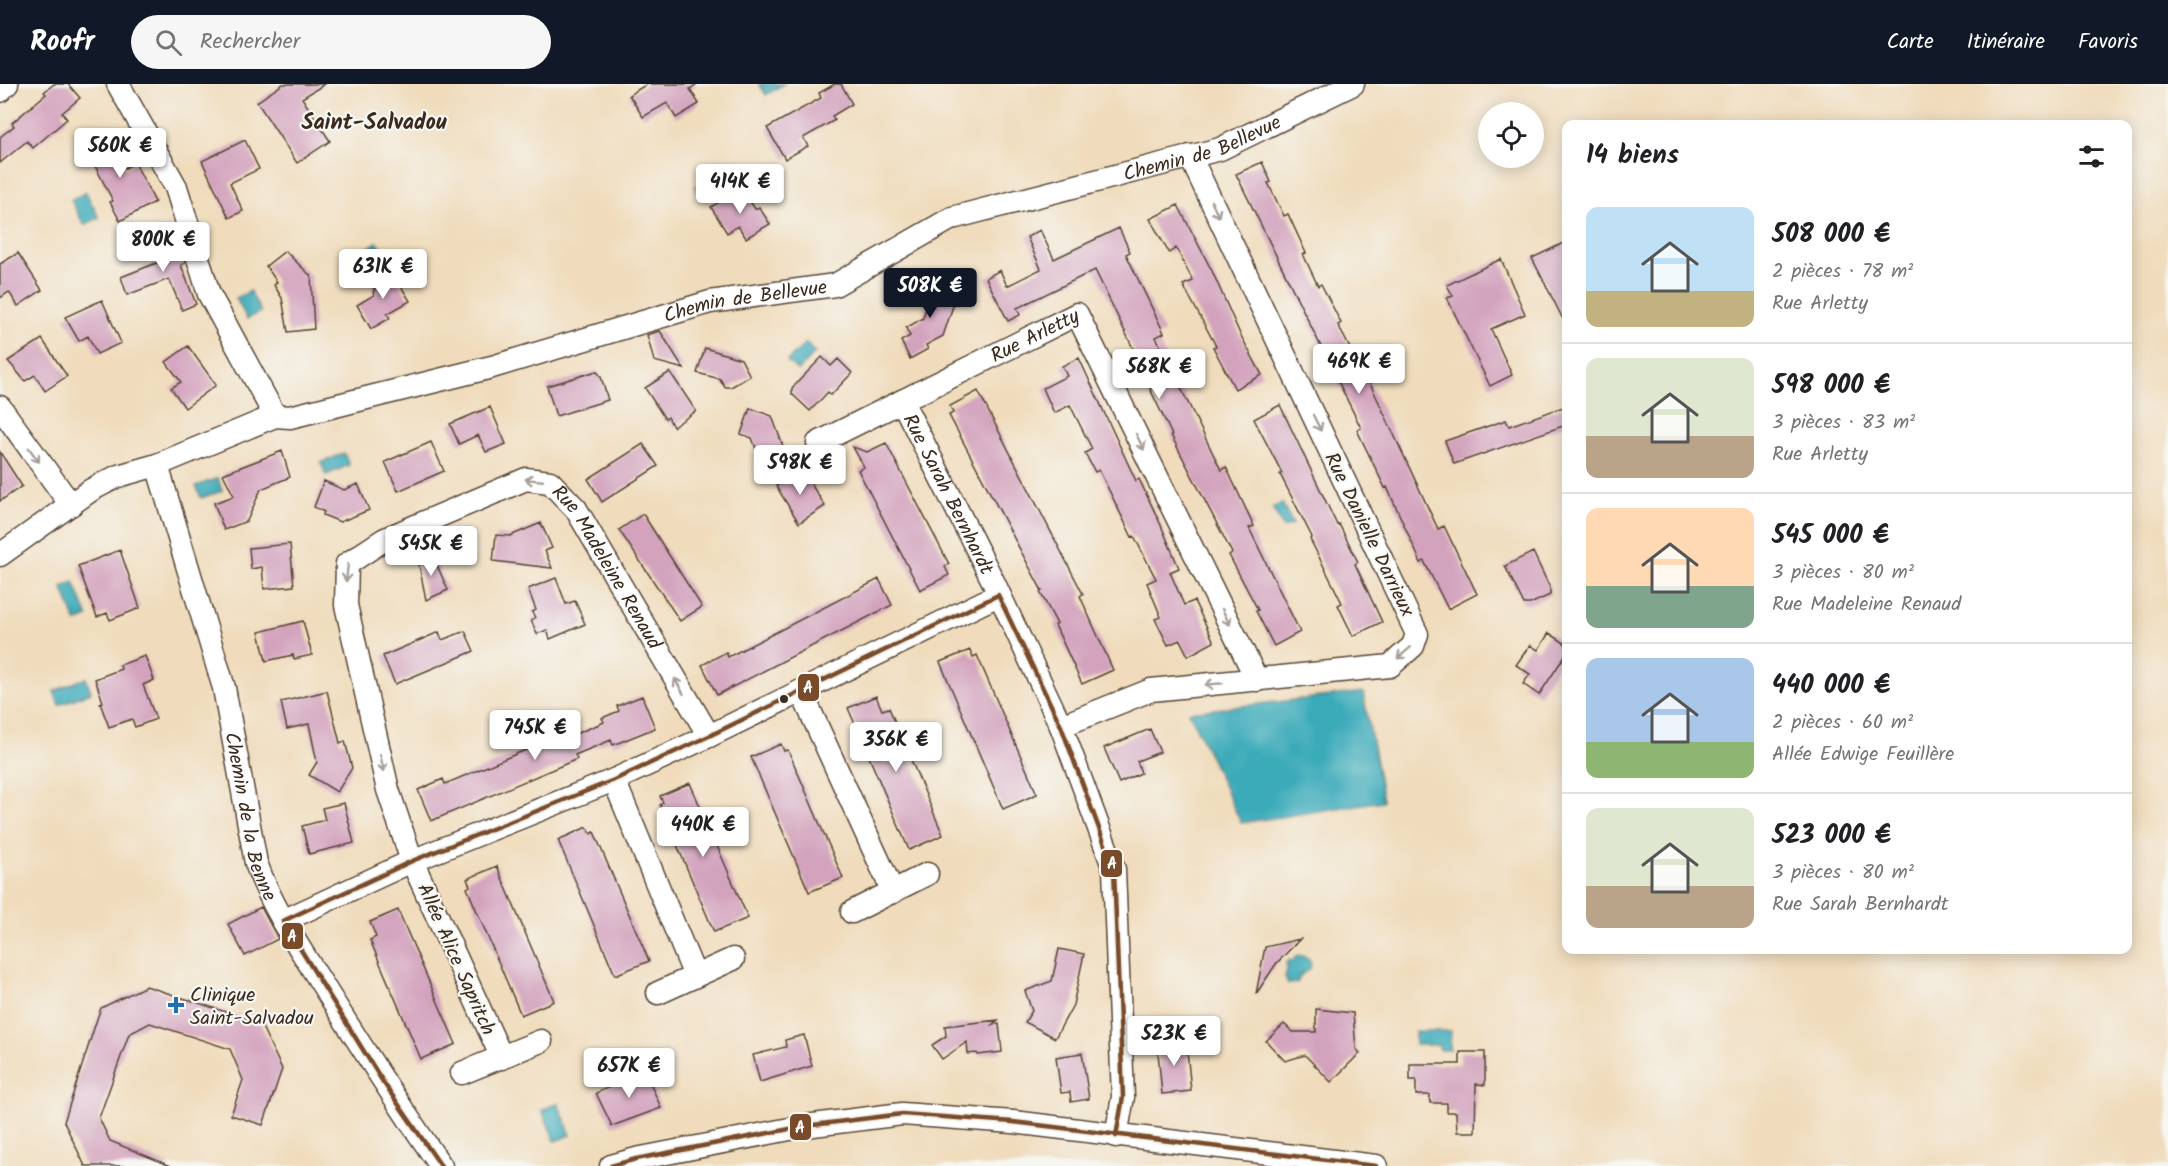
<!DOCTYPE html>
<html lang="fr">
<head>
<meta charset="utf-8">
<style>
	:root { --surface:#fff; --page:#f6f6f6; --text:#202124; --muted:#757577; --line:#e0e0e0; --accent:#111827 }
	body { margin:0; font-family:Kalam,sans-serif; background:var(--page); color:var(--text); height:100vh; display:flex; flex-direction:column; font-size:22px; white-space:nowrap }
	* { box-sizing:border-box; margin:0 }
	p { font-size:20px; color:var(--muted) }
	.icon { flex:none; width:33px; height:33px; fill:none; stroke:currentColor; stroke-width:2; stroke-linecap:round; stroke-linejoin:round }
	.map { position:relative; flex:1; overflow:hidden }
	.sheet { position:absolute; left:1562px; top:36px; width:570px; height:834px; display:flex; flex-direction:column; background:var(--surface); border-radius:12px; box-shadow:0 3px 15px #0003 }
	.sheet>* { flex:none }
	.tools { position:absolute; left:1478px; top:18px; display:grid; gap:12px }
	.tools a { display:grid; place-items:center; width:66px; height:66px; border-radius:50%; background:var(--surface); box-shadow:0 3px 15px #0003; font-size:30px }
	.price { position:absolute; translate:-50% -51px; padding:0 14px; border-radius:6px; background:#fff; color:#222; font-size:20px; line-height:39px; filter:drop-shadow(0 2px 3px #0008) }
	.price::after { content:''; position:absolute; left:50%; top:36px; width:18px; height:14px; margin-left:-9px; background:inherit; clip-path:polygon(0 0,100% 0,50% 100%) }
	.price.selected { background:var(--accent); color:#fff }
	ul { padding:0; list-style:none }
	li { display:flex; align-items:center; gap:18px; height:150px; padding:0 24px }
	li+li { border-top:2px solid var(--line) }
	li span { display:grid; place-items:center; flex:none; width:168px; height:120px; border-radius:12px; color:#555 }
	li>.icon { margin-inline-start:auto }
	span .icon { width:72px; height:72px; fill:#fffc; stroke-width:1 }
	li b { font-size:26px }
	h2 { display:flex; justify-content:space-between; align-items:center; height:72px; padding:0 24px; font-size:26px }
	header { display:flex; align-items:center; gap:36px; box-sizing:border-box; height:84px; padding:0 30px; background:var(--accent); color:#fff }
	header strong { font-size:28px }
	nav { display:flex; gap:33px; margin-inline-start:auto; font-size:21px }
	.search { width:420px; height:54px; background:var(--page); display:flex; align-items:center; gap:15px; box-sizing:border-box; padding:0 21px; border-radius:33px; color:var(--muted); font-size:22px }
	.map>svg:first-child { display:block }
</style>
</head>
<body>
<header>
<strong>Roofr</strong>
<div class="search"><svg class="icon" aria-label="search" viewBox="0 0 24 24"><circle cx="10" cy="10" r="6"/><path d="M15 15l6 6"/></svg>Rechercher</div>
<nav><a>Carte</a><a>Itinéraire</a><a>Favoris</a></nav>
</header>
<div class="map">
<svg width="2168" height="1082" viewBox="0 0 2168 1082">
	<rect width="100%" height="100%" fill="#f6f6f2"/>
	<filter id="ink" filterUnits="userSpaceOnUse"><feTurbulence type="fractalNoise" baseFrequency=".0167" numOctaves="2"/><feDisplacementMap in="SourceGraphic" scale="12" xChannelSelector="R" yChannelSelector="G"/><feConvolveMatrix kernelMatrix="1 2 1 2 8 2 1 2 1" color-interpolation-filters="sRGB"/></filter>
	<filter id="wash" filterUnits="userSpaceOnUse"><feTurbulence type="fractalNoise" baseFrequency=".008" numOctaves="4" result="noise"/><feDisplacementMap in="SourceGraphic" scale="24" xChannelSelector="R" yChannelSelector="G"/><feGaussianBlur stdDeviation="1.35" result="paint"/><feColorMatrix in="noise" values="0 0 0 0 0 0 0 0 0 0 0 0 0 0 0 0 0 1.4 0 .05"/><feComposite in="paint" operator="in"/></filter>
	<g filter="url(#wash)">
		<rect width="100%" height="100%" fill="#f0dcbc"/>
		<path fill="#3baab9" stroke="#3b6a6c" stroke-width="1.5" d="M759,0H784L766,11Z
			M715,90L722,101L701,113L695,103Z
			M86,108L99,134L84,141L71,116Z
			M377,158L383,165L380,178L368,187L357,171Z
			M250,207L261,228L247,235L236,214Z
			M806,259L815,269L798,287L787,277Z
			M344,369L349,381L326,391L321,379Z
			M218,394L222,407L201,414L196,402Z
			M1282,419L1293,440L1283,444L1273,424Z
			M74,498L88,533L76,538L62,503Z
			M86,594L91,608L59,621L54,607Z
			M1363,608L1383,717L1241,739L1189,628Z
			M1298,871L1308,874L1311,879L1310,885L1301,891L1297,899L1288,900L1285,894L1287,886L1286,879L1289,876L1292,877Z
			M1415,947H1451L1450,966H1439V961H1415Z
			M558,1019L571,1051L555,1057L542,1026Z"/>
		<g id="blocks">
			<path fill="#d3a3bd" d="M54,0H68L80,14L62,29L67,35L33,64L27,57L0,79V53L14,42L12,39L46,10L44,8Z
				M283,0H325L302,14L330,57L297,79L257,18Z
				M647,0H697L690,5L699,20L676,34L667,19L643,33L629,11Z
				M835,0H841L852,20L832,32L835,36L803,54L808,62L785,75L767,44L821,14L819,9Z
				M108,51L125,84L135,79L155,118L120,137L110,118L113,117L85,62Z
				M245,56L259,85L230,99L243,127L229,134L202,77Z
				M1262,78L1271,98L1268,99L1284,132L1288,130L1306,169L1303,170L1318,202L1321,200L1341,239L1338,241L1354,272L1356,271L1375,310L1438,445L1444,442L1477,510L1448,525L1424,477L1421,479L1387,403L1385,404L1357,346L1361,344L1236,90Z
				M743,106L755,125L759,123L770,140L746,154L738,142L727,149L711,123L728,113L729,115Z
				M1178,121L1212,187L1240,250L1262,291L1235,305L1213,263L1216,262L1183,201L1193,197L1176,164L1169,169L1150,135Z
				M1119,144L1130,168L1126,170L1164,249L1156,253L1221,386L1226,383L1254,442L1249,444L1300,548L1274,562L1256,527L1258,526L1229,471L1232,469L1171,351H1172L1144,292L1146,291L1095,186L1017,224L1020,231L1008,237L986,194L1000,186L1007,202L1041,185L1027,153L1040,146L1054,175Z
				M177,151L185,179L181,181L196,220L182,226L169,195L127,211L121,193L159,178L152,160Z
				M1566,158V241L1532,174Z
				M285,167L311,192L314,245L288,248L282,214L274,201L277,198L266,182Z
				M18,169L42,206L18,222L9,208L0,214V180Z
				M1501,175L1525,230L1491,245L1512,291L1490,302L1447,214L1453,212L1447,201Z
				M389,186L394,195L396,194L410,217L387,230L390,234L371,245L357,221L374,211L373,208L375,206L370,198Z
				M941,193L954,219L943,252L926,261L928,265L910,275L901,257L910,252L906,244L923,234L927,221L919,205Z
				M102,216L121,259L97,270L88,252L79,257L65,233Z
				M660,247L684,285L654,277L647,251Z
				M42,255L67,292L45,307L35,291L25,297L8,277Z
				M188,262L216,301L185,324L171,304L181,298L166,278Z
				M705,264L741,275L750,292L731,303H725L720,295L697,289Z
				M822,273L831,282L838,275L852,289L831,311L828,308L810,327L792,310V304Z
				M1079,274L1136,397L1139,395L1160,439L1179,484L1170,488L1184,521L1194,517L1214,558L1188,572L1180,556L1168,561L1155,535L1161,533L1147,499L1156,495L1134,452L1132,453L1099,386L1095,388L1085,369L1092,365L1070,321L1054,329L1043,304L1067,292L1062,282Z
				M597,287L601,293L608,316L556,332L547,302Z
				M670,288L696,327L673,343L668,333L665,335L645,304Z
				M978,307L1083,510L1080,512L1113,586L1082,600L1055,541L1057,540L1040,508L1042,507L949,331L953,329L950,322Z
				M1280,321L1337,441L1339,440L1358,478L1355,480L1382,538L1353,552L1338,521L1342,519L1310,455L1312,453L1280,390L1282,389L1254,335Z
				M1566,322V341L1454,380L1445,357L1506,336L1509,342Z
				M490,323L506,360L486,368L478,351L459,360L450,340Z
				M750,324L772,332L784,365L760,375L752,354L741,350Z
				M431,358L444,387L398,407L385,378Z
				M886,359L949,480L945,483L949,491L920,506L858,386L864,383L853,363L867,368Z
				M643,360L658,382L602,418L588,395Z
				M282,367L290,393L261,405L247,437L224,446L214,419L234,412L223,390Z
				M0,368L22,402L0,417Z
				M797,389H804L825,422L799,439L776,402Z
				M324,397L344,406L358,400L369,426L340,438L323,431L324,428L314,423Z
				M643,430L702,523L680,537L619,446Z
				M541,439L552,464L545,467L552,484L493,477L496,451L510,452Z
				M290,460L294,502L264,505L262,483L251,485L249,464Z
				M120,466L140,524L110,536L107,529L97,533L78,482Z
				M1533,468L1550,504V511L1530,520H1524L1505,482Z
				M432,470L448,506L426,516L418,476Z
				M556,494L566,520L575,517L585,540L550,555L547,546L537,550L531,536L535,534L532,528L536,526L528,505Z
				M879,495L892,521L717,611L702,581L726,568L728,573Z
				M303,537L312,571L294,575L293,571L266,577L259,548Z
				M465,547L474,567L395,600L383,572L439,548L442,556Z
				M1549,549L1566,560V570L1539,611L1523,600L1530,590L1516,581L1530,561L1538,566Z
				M970,566L973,573L977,571L1037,710L1003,725L940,578Z
				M145,572L154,596L143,601L156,635L135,643L132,635L109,643L100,619L103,618L95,595L121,585L120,581Z
				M327,607L340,659L345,657L352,684L337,708L309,691L317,678L309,640L287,645L281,618Z
				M642,612L655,644L613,661L611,656L575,671L577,675L431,737L418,706L443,695L445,700L566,649L568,653L585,646L604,638L602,634L619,627L617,622Z
				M876,612L882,626L889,624L943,751L909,766L848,624Z
				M1150,645L1160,668L1137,677L1141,689L1119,699L1104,664Z
				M781,660L784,667L788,666L843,794L809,808L751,673Z
				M690,699L748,834L714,848L660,721L663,719L660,712Z
				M344,719L354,759L309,770L302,742L325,736L322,724Z
				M587,743L591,750L594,748L649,877L615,891L558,756Z
				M497,782L554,917L521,931L467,804L470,802L467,795Z
				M261,823L278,855L245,872L228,840Z
				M398,826L456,960L421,975L370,856L376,853L370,838Z
				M1300,855L1276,880L1256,910L1265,863Z
				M1059,865L1084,870L1073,921L1055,954L1025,938L1032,927L1025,907L1052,897Z
				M146,902L260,939L282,985L263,1041L231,1031L243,996L230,965L150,939L129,950L99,1034L110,1057L171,1082H85L64,1038L97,935L101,924Z
				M1316,925L1353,929L1356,965L1360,969L1331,998L1305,971L1285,977L1266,957L1284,940L1293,948H1316Z
				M998,936L992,941L999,940L1002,968L978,971L977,969L968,970L967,958L942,975L932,961L946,952L945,942Z
				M804,951L812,982L760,998L753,971L786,963L785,956Z
				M1186,956L1191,1007L1162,1010L1157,958Z
				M1460,968H1485V1001L1476,1000L1475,1048H1457L1456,1028H1447V1019H1430V1011H1416V996H1410V980H1460Z
				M1082,969L1089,1015L1071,1018L1070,1008L1061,1009L1056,973Z
				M645,987L661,1024L612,1042L596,1009Z"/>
		</g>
	</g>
	<g filter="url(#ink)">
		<use href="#blocks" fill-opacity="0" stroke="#564536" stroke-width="1.5"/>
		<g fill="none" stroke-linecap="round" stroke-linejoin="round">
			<defs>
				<g id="minor">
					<path d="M118,0L176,103L209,210L275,332"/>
					<path d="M0,7L7,0"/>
					<path id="s1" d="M902,317L993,497L1061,642L1114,785L1123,1013L1116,1052"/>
					<path d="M0,323L71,421"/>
					<path id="s2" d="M818,359L1077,230L1257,596"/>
					<path id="s3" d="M157,381L224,604L256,779C273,826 301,866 327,908C364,967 401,1025 441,1082"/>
					<path id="s4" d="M0,471L91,406L118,392L157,381L275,332L290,333L492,283L710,218L835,201L952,134L1220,65L1353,0"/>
					<path d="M801,607L893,808"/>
					<path d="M1061,642L1151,606L1390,582L1413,562L1417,550L1190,72"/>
					<path d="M614,696L695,892"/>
					<path d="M852,828L927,790"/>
					<path d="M283,837L412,777L614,696L709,652L998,511"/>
					<path d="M658,909L733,875"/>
					<path id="s5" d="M502,974L412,777L388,706L346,521L347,480L385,455L526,395L550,398L576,425L709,652"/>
					<path d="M462,989L541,957"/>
					<path d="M611,1082L636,1075L805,1042L902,1030L1013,1038L1376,1082"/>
				</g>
			</defs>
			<use href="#minor" stroke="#564536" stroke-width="25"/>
			<use href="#minor" stroke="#fff" stroke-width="22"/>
			<defs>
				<path id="bus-1" d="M441,1082L383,998L283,837L412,777L614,696L709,652L998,511L1061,642L1114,785L1123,1013L1116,1052
					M611,1082L636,1075L805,1042L902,1030L1013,1038L1376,1082"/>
			</defs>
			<use href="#bus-1" stroke="#f6f6f2" stroke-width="9"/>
			<use href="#bus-1" stroke="#7a4b2a" stroke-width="4.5"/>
		</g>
		<defs><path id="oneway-shaft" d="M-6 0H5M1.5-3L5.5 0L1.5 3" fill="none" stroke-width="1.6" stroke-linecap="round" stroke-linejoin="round" transform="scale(1.5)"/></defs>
		<g stroke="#a79f9a">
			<use href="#oneway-shaft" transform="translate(1215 125) rotate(64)"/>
			<use href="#oneway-shaft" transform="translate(1317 339) rotate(64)"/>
			<use href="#oneway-shaft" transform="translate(1140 358) rotate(64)"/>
			<use href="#oneway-shaft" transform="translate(34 371) rotate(54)"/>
			<use href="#oneway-shaft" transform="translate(534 396) rotate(-175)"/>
			<use href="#oneway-shaft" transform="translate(347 489) rotate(96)"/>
			<use href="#oneway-shaft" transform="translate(1226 533) rotate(64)"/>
			<use href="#oneway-shaft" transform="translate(1404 569) rotate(139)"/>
			<use href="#oneway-shaft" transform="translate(1214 600) rotate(175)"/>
			<use href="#oneway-shaft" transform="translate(679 602) rotate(-120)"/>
			<use href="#oneway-shaft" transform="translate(382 679) rotate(77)"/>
		</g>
	</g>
	<circle fill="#3b2a1e" stroke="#f6f6f2" stroke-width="2" cx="784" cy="615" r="5"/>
	<path fill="#1f6fb2" stroke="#f6f6f2" stroke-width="2" d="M173 912h6v6h6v6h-6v6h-6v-6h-6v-6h6z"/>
	<g text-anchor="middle" stroke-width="4.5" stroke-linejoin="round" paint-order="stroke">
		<g font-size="20" fill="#3b2a1e" stroke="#f6f6f2">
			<text dy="7" stroke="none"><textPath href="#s4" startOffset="1282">Chemin de Bellevue</textPath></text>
			<text dy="7" stroke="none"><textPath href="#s4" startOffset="796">Chemin de Bellevue</textPath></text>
			<text dy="7" stroke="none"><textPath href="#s2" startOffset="242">Rue Arletty</textPath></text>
			<text dy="7" stroke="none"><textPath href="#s1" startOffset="104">Rue Sarah Bernhardt</textPath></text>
			<text transform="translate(1370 450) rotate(64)" y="7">Rue Danielle Darrieux</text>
			<text dy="7" stroke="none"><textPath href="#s5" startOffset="848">Rue Madeleine Renaud</textPath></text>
			<text dy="7" stroke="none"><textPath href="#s3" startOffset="364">Chemin de la Benne</textPath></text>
			<text transform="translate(457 875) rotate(66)" y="7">Allée Alice Sapritch</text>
		</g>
		<g font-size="20" fill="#3b2a1e" stroke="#f6f6f2" text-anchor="start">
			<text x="190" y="917">Clinique<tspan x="190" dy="23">Saint-Salvadou</tspan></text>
		</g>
		<g font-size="22" font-weight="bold" fill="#3b2a1e" stroke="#f6f6f2">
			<text x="374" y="45">Saint-Salvadou</text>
		</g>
	</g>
	<g stroke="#f6f6f2" stroke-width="2">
		<rect x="797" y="589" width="23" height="29" rx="6" fill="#7a4b2a"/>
		<rect x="1100" y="765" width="23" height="29" rx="6" fill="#7a4b2a"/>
		<rect x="281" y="838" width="23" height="28" rx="6" fill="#7a4b2a"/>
		<rect x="789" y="1029" width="23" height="28" rx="6" fill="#7a4b2a"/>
	</g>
	<g font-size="16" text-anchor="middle" font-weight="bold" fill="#fff">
		<text x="808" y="609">A</text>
		<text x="1112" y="785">A</text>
		<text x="292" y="858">A</text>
		<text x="800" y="1049">A</text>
	</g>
</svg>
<div class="tools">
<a><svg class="icon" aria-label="locate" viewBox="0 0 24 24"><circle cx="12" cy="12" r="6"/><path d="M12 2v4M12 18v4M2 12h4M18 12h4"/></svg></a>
</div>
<b class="price" style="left:120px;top:95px">560K €</b>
<b class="price" style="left:740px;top:131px">414K €</b>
<b class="price" style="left:163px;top:189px">800K €</b>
<b class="price" style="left:383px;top:216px">631K €</b>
<b class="price selected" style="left:930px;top:235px">508K €</b>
<b class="price" style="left:1359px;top:311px">469K €</b>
<b class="price" style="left:1159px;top:316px">568K €</b>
<b class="price" style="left:800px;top:412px">598K €</b>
<b class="price" style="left:431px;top:493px">545K €</b>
<b class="price" style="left:535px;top:677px">745K €</b>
<b class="price" style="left:896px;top:689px">356K €</b>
<b class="price" style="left:703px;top:774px">440K €</b>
<b class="price" style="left:1174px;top:983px">523K €</b>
<b class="price" style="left:629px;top:1015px">657K €</b>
<section class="sheet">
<h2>14 biens<svg class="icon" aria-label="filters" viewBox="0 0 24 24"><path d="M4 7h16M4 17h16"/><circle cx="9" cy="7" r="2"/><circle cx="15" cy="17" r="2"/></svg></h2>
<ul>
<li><span style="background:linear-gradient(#bfe0f5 70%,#c2b280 0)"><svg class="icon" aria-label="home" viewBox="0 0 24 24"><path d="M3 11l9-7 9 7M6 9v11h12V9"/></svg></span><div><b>508 000 €</b><p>2 pièces · 78 m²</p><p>Rue Arletty</p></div></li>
<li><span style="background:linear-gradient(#dfe7d0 65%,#b9a48a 0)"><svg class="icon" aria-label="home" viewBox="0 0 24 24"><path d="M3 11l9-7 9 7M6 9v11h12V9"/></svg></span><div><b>598 000 €</b><p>3 pièces · 83 m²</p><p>Rue Arletty</p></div></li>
<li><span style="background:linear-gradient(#ffd9b3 65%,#7fa58c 0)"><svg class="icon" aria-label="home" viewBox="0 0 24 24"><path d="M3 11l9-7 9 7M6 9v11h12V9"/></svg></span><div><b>545 000 €</b><p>3 pièces · 80 m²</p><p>Rue Madeleine Renaud</p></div></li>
<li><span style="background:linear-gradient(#a9c7e8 70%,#8fb573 0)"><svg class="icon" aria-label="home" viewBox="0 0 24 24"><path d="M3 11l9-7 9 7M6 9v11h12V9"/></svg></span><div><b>440 000 €</b><p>2 pièces · 60 m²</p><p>Allée Edwige Feuillère</p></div></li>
<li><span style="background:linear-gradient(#dfe7d0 65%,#b9a48a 0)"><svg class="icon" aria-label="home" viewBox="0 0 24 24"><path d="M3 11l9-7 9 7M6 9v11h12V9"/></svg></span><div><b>523 000 €</b><p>3 pièces · 80 m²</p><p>Rue Sarah Bernhardt</p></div></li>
</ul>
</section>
</div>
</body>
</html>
